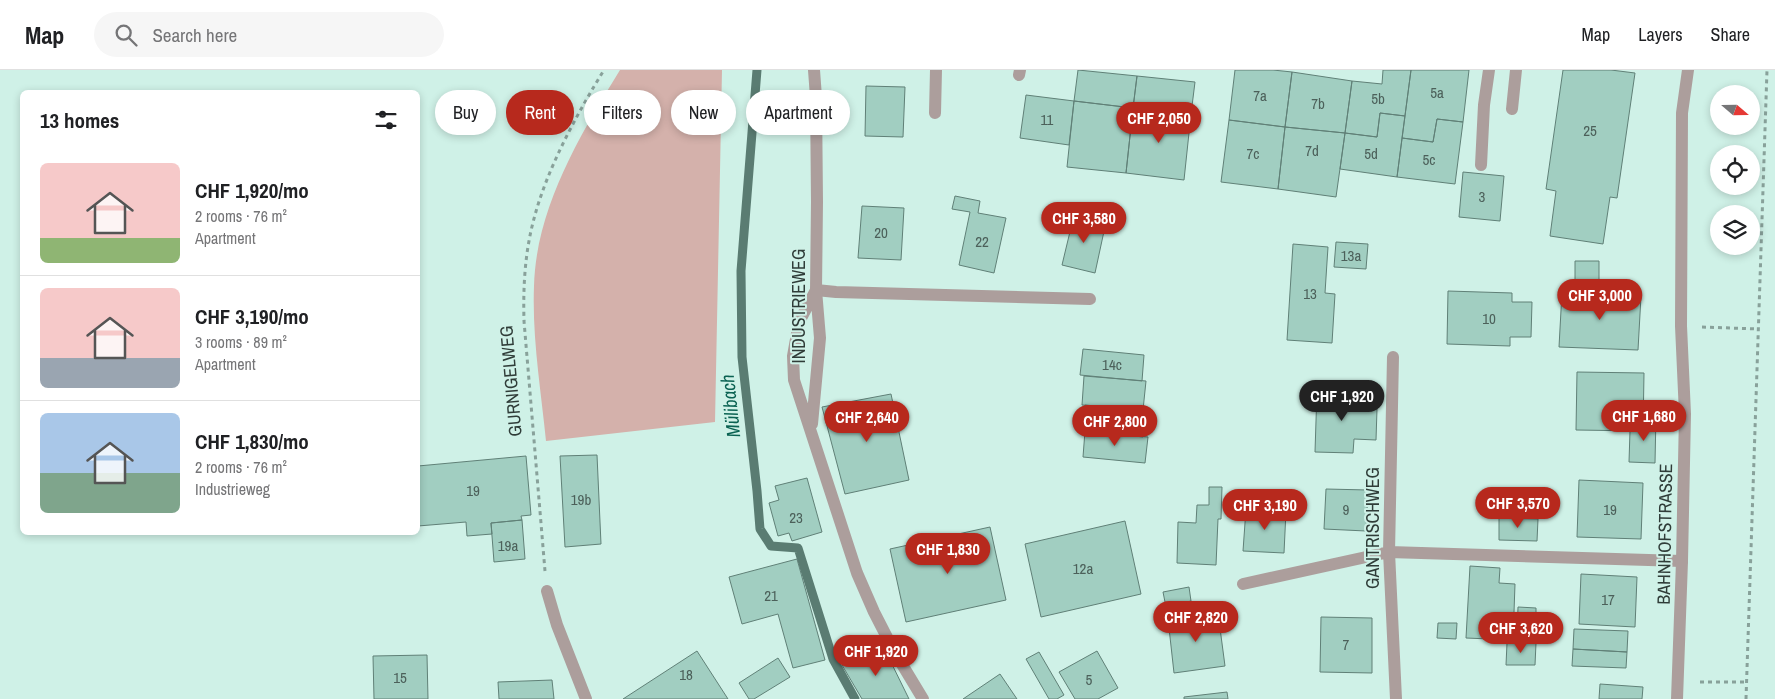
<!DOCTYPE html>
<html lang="en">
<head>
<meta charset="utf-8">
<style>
	:root { --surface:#fff; --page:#f6f6f6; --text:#202124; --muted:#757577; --line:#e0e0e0; --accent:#b7291d }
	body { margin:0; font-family:"Archivo Narrow",sans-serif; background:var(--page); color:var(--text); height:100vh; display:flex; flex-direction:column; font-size:19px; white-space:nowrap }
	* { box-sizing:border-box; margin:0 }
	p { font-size:16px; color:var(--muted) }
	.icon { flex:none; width:28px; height:28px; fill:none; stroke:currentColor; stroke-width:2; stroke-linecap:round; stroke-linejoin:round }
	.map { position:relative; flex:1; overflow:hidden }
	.drawer { position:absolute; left:20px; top:20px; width:400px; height:445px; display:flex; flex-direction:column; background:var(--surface); border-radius:8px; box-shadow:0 2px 8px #0003 }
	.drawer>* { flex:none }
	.guide { position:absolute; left:435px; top:20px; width:475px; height:45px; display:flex; gap:10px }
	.needle { width:32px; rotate:110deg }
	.controls { position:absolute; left:1710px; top:15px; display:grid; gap:10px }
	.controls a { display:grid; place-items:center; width:50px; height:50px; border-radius:50%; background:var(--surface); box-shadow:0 2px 8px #0003; font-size:25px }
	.price { position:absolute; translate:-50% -42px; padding:0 11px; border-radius:18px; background:var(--accent); color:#fff; font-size:16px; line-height:32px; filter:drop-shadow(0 1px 2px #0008) }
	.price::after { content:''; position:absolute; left:50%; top:30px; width:15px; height:11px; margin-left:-8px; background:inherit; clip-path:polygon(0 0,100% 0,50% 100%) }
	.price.on { background:#222; color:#fff }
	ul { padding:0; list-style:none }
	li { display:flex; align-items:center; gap:15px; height:125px; padding:0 20px }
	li+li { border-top:1px solid var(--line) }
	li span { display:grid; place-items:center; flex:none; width:140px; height:100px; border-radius:8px; color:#555 }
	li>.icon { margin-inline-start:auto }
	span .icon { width:60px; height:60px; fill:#fffc; stroke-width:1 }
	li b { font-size:21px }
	h2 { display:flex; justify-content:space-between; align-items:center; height:60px; padding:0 20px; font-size:21px }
	.chip { padding:0 18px; border-radius:22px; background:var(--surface); box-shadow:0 2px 8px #0003; font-size:18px; line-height:45px }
	.chip.on { background:var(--accent); color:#fff }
	header { display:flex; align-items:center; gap:30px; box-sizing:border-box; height:70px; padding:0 25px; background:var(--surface); border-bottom:1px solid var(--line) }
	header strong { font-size:24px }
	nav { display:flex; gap:28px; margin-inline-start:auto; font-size:18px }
	.search { width:350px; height:45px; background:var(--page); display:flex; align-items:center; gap:12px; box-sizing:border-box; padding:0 18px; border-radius:28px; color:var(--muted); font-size:19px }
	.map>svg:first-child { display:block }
</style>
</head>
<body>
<header>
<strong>Map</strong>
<div class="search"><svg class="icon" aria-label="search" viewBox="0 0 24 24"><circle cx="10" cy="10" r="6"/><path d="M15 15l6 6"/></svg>Search here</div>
<nav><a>Map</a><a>Layers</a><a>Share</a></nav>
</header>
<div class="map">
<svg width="1775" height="629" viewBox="0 0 1775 629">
	<rect width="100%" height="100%" fill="#cff1e7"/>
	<path fill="#d4b1ab" d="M620,0H722L715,352L546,371C541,320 532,268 534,216C536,138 580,65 620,0Z"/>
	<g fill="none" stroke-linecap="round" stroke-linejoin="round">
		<path stroke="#5a7c72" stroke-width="9" d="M757,0L741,201L742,287L757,421L760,459L771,476L798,478L833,589L855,629"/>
	</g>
	<path fill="#a1cec1" stroke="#608077" d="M1078,0L1137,6L1133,38L1074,31Z
		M1235,0H1273L1292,2L1285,57L1229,50Z
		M1383,0H1411L1405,46L1380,43L1377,67L1345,63L1352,11L1382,14Z
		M1411,0H1469L1463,52L1437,49L1433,72L1402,68Z
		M1563,0H1611L1635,3L1617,128L1610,127L1603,174L1550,166L1556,121L1546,119Z
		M1292,2L1352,11L1345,63L1285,57Z
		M1137,6L1195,12L1191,44L1133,38Z
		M866,16L905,17L903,67L865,66Z
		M1026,25L1074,31L1069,75L1020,68Z
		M1074,31L1133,38L1126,103L1067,97Z
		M1133,38L1191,44L1184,110L1126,103Z
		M1380,43L1405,46L1397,107L1340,99L1345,63L1377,67Z
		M1437,49L1463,52L1455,114L1397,107L1402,68L1433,72Z
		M1229,50L1285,57L1278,119L1221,112Z
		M1285,57L1345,63L1336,127L1278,119Z
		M1463,102L1504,106L1500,151L1459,147Z
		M955,126L980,131L978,143L1006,148L994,203L959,195L970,142L952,139Z
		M862,136L904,138L901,190L858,188Z
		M1074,145L1106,152L1095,203L1062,195Z
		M1336,172L1368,174L1366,199L1334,197Z
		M1293,174L1328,177L1325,223L1335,224L1332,273L1287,270Z
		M1575,191H1599V214H1575Z
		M1448,221L1512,223V232H1532L1531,267H1510V276L1447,274Z
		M1562,222L1641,226L1638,280L1559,277Z
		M1083,279L1144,285L1142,311L1080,305Z
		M1577,302L1644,303L1643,361L1576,360Z
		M1084,306L1146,311L1143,340L1082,335Z
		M1317,320L1354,321L1353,338L1377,339L1376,370L1354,369L1353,383L1315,382Z
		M891,324L909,410L845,424L822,337Z
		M1085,335L1146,341L1143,367L1082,360Z
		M1644,344H1656L1655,393L1629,392L1630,361H1643Z
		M1085,361L1148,367L1145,393L1083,387Z
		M597,385L601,474L565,477L560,386Z
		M526,386L531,445L521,446L522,450L491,453L492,464L467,466L466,452L418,456V396Z
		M807,408L822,462L792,471L789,463L778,466L769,433L779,430L775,416Z
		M1579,410L1643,413L1641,469L1577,467Z
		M1209,417H1222L1221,449H1218L1216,495L1177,493L1178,452L1196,453L1197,435H1209Z
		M1326,419L1368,420L1366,461L1324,459Z
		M1246,439L1286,441L1284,483L1243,481Z
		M1499,448L1538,449L1537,471L1499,470Z
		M522,450L525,489L494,492L491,453Z
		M1125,451L1141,524L1041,547L1025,474Z
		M990,457L1006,530L906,552L890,479Z
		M797,489L825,590L793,598L778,544L742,554L729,507Z
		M1470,496L1500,498L1499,513L1515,514L1513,570L1466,568Z
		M1581,504L1637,507L1635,557L1579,554Z
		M1189,517L1191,531L1166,537L1163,522Z
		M1518,537L1536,538V567H1517Z
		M1218,543L1225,596L1174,603L1168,549Z
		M1321,547L1372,548V603L1320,602Z
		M1438,553H1457L1456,569L1437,568Z
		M1574,559L1628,561L1627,582L1573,579Z
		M1507,573H1536L1535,595H1506Z
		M884,578L909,629H862L842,595Z
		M1573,579L1627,582L1626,598L1572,596Z
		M697,581L728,629H623Z
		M1097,581L1118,618L1098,629H1075L1059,602Z
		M1039,582L1064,625L1057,629H1049L1026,589Z
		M427,585L428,629H374L373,586Z
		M778,588L790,607L754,629H749L739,613Z
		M1000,604L1017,629H963Z
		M552,610L554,629H499L498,612Z
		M1600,614L1643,617L1642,629H1599Z
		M1227,622L1228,629H1184V627Z"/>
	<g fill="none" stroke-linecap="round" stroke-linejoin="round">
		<path stroke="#88a19a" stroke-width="3" stroke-dasharray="4 4" stroke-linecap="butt" d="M1702,257L1758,259
			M545,501L524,251C523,215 525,180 535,145C548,97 578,42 604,0
			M1700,612H1746
			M1746,629L1767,0"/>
		<path stroke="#ac9e9c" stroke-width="12" d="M1019,5L1020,0
			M1512,39L1516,0
			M935,43L936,0
			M1481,95L1484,35L1489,0
			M816,220L836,222L1090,229
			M1393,287L1389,482L1396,629
			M1243,514L1389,482L1682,491"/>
		<path stroke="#ac9e9c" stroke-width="12" d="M816,220L799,252L793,286L794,310L857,503L874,542L894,581L923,629
			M812,354L820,268L816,220L817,132L816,27L814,0
			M547,521L557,555L586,629
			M1677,629L1682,491L1685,344L1681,256L1682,43L1688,0"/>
	</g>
	<g text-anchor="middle" stroke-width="4" stroke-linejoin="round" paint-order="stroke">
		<g font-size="15" fill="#4c605a">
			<text x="1437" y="28">5a</text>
			<text x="1260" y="31">7a</text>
			<text x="1378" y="34">5b</text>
			<text x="1318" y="39">7b</text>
			<text x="1047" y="55">11</text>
			<text x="1590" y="66">25</text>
			<text x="1312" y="86">7d</text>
			<text x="1253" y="89">7c</text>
			<text x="1371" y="89">5d</text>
			<text x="1429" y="95">5c</text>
			<text x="1482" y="132">3</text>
			<text x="881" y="168">20</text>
			<text x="982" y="177">22</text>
			<text x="1351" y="191">13a</text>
			<text x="1310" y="229">13</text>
			<text x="1489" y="254">10</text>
			<text x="1112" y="300">14c</text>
			<text x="473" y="426">19</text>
			<text x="581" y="435">19b</text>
			<text x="1346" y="445">9</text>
			<text x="1610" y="445">19</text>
			<text x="796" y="453">23</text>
			<text x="508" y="481">19a</text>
			<text x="1083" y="504">12a</text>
			<text x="771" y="531">21</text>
			<text x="1608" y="535">17</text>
			<text x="1346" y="580">7</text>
			<text x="686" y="610">18</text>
			<text x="400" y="613">15</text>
			<text x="1089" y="615">5</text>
		</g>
		<g font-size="18" fill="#2f3c38" stroke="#cff1e7">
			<text transform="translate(799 236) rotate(-90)" y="6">INDUSTRIEWEG</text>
			<text transform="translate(511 311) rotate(-95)" y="6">GURNIGELWEG</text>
			<text transform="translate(1373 458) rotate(-90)" y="6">GANTRISCHWEG</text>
			<text transform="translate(1665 464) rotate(-89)" y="6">BAHNHOFSTRASSE</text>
		</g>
		<g font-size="19" font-style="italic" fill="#0a6252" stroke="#cff1e7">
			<text transform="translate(730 336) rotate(-96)" y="7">Mülibach</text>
		</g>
	</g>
</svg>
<div class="controls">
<a><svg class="needle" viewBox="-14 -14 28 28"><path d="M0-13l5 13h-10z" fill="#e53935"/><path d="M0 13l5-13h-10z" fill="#757577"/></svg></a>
<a><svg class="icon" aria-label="locate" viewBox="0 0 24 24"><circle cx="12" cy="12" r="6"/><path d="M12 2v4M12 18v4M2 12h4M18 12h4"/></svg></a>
<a><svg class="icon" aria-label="layers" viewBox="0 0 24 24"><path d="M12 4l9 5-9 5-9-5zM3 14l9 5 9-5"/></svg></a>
</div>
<b class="price" style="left:1159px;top:74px">CHF 2,050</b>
<b class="price" style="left:1084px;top:174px">CHF 3,580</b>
<b class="price" style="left:1600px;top:251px">CHF 3,000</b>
<b class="price on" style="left:1342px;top:352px">CHF 1,920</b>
<b class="price" style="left:1644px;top:372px">CHF 1,680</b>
<b class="price" style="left:867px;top:373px">CHF 2,640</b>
<b class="price" style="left:1115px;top:377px">CHF 2,800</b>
<b class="price" style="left:1518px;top:459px">CHF 3,570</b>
<b class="price" style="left:1265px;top:461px">CHF 3,190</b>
<b class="price" style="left:948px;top:505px">CHF 1,830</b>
<b class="price" style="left:1196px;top:573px">CHF 2,820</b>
<b class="price" style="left:1521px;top:584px">CHF 3,620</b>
<b class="price" style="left:876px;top:607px">CHF 1,920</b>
<div class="guide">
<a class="chip">Buy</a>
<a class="chip on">Rent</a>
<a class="chip">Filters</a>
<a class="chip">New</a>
<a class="chip">Apartment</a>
</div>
<section class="drawer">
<h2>13 homes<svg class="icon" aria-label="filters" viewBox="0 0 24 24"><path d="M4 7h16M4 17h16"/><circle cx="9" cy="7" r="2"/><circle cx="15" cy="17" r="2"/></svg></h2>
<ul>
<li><span style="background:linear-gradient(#f6c9c9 75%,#8fb573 0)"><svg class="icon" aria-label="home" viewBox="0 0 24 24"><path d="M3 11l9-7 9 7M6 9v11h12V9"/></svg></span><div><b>CHF 1,920/mo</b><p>2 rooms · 76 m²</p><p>Apartment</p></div></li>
<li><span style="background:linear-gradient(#f6c9c9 70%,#9aa5b1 0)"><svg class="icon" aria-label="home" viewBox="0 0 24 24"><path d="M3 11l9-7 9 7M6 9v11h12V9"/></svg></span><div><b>CHF 3,190/mo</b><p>3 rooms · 89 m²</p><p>Apartment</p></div></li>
<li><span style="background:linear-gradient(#a9c7e8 60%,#7fa58c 0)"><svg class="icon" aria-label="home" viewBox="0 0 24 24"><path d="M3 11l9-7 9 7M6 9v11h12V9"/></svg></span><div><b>CHF 1,830/mo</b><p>2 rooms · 76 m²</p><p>Industrieweg</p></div></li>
</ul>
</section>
</div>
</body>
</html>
